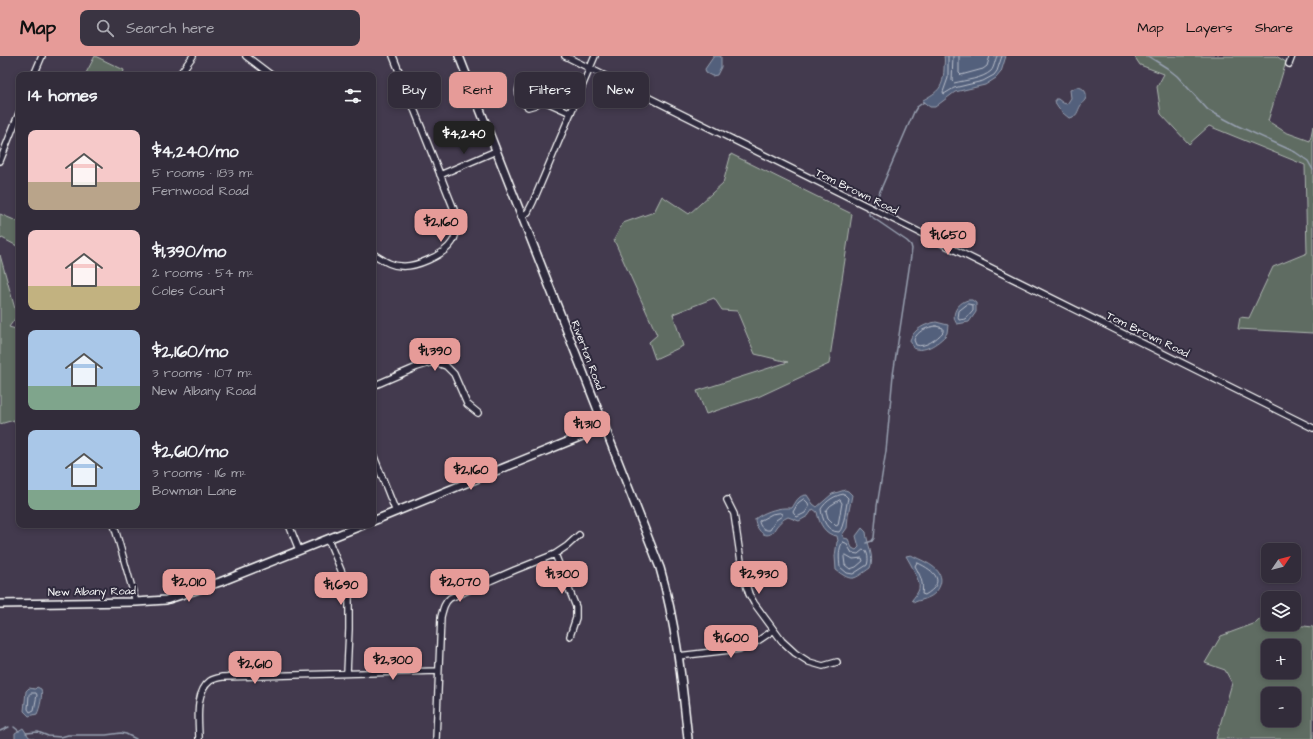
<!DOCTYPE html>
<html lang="en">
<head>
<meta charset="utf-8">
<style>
	:root { --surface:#322c3a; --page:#3a3442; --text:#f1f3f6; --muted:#a8a7af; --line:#4d4854; --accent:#e69b98 }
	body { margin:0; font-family:"Architects Daughter",sans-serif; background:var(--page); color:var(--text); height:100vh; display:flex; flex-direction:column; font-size:15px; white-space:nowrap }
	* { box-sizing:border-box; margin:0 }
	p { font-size:13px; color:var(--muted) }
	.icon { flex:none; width:22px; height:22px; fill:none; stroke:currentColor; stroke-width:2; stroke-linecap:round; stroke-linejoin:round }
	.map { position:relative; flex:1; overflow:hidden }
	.side { position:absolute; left:16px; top:16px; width:360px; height:456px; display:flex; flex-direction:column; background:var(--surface); border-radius:8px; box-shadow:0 2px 6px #0003,0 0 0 1px var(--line) }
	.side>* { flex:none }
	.top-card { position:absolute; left:388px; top:16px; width:380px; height:36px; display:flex; gap:8px }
	.needle { width:26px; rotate:55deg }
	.controls { position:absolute; left:1261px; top:487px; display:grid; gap:8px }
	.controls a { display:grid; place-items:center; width:40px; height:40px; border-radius:8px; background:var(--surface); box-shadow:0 2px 6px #0003,0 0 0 1px var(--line); font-size:20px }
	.price { position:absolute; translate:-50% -34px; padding:0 9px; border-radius:8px; background:var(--accent); color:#111; font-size:13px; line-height:26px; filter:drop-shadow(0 1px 2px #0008) }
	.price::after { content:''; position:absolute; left:50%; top:24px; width:12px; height:9px; margin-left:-6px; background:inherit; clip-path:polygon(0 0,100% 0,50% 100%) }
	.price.selected { background:#222; color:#fff }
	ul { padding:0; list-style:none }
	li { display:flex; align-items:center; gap:12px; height:100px; padding:0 12px }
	li span { display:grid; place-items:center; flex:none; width:112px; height:80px; border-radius:8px; color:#555 }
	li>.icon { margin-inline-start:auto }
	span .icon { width:48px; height:48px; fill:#fffc; stroke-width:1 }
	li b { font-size:17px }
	h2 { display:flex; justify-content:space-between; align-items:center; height:48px; padding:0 12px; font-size:17px }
	.tag { padding:0 14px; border-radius:8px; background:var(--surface); box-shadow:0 2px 6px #0003,0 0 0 1px var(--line); font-size:14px; line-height:36px }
	.tag.selected { background:var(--accent); color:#111 }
	header { display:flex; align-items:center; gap:24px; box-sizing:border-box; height:56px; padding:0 20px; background:var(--accent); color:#111 }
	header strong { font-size:19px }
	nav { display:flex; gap:22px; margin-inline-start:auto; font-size:14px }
	.search { width:280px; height:36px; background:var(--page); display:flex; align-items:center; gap:10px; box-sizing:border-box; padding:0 14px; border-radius:8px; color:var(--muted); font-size:15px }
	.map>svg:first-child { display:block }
</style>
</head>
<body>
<header>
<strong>Map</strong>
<div class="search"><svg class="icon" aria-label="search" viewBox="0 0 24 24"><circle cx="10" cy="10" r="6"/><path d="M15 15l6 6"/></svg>Search here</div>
<nav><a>Map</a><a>Layers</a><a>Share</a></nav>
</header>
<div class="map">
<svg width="1313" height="683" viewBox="0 0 1313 683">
	<rect width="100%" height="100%" fill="#433a4e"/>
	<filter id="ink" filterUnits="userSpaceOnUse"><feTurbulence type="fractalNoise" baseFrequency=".025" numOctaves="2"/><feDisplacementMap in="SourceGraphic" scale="8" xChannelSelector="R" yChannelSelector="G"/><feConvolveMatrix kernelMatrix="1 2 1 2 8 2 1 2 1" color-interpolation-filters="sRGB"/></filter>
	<g filter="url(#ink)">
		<path fill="#5e6c62" stroke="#aeb6b0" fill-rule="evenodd" d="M95,0L124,14L123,19H85Z
			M1134,0H1276L1286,6L1268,65L1285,76L1310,85L1313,70V277L1238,273L1240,261L1249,262L1273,211L1307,197L1305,109L1209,70L1189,88L1161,58L1157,31L1164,18L1140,9Z
			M731,98L852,158L829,308L758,341L706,358L697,335L788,306L755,298L737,255L722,254L714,242L673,258L683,290L655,303L649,286L657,279L614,184L623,167L654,156L662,140L689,158L723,127Z
			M0,158L19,166V191L2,182L0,184Z
			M0,199L17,260L9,271L19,274V379L14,364L0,368Z
			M1268,556V568H1286L1313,571V682L1311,683H1216L1232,627L1225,614L1205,607L1221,580L1256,567ZM1268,590H1294V616H1268ZM1268,638H1294V664H1268Z"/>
		<path fill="#53607c" stroke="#98a0b0" d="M714,0H721V11L717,19L712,20L706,17L705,13Z
			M944,0H1006L1001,16L996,22L985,29L955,36L935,51H930L922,45L923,44C939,35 943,32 944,13C944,8 945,4 944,0Z
			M1077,31C1083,31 1089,37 1085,44C1083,47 1082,46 1081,49C1077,55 1078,61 1069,62C1063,57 1055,52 1055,43H1058L1063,47L1067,48L1071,42L1070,34Z
			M968,244H972L976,247V256L969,266L957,268C950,259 957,247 968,244Z
			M936,266L948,269L947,277L945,280C937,288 924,297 913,292L910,284C914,273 925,268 936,266Z
			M845,434L848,435L852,439L848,460L847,472L842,479L844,482L848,483L852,492L856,494L859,491L856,480L862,472L866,476C867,488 875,501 870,512C854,523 853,527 836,514L835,500L837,486L838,485L837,480C825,479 819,467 817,456L813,453L808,460L799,465L788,461C783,463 779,467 776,471C775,473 773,476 772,477C763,484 755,470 755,463C762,457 776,452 785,452C787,452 790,452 792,452C796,446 798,439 807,439L813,448L817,451L832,438Z
			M911,499C922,505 946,512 940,529C938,535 933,540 927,542C924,544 919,544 915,546L912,544C914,541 918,537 919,533C921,525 910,507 906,500Z
			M37,631L41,633C43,638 40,652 37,658L29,660L24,655L26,635L29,632L35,633Z
			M23,672L29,681L34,683H15V677Z"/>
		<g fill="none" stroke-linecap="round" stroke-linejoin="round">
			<path stroke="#babfcb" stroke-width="1" d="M948,0V22L943,36L944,38L954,32L983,25L994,19L997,15L1002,0
				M953,0L952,25L954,27C966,24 982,23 991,15C994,12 995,4 997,0
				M959,0V17L961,19L983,13L987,10L990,0
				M968,248L973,249V255L966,263L959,264L958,262L959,255Z
				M936,270L943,272V276C937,283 925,292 916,289L914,284C917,275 927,271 936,270Z
				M844,438L848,442C846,450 844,472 839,476C827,476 822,463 821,453C826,445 835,439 844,438Z
				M804,443L808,447L809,451L805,457L797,461L794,458L793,456L798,447Z
				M840,444L842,447L838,469L836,470L828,462L826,455L830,450Z
				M780,457L782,458V460L776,464L770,474C764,475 759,470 759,465L772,458Z
				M843,486L846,487L852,497L858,498L864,493C868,496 869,504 867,509L853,518L847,517L840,511C839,504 838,491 843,486Z
				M846,499L853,503L862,502L863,505L856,511L850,513L845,509L844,501Z
				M918,507C935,515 947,526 925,539L922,538C924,527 920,519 915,510L916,508Z
				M31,637H36L37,639L34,654L30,656L28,653L29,639Z"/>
			<path stroke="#98a0b0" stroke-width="1.5" d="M1148,0L1167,12L1177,20L1208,54L1238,70L1295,96L1308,105L1313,114
				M874,149L914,56L917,51L924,46
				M866,487L872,485L874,482L877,450L886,395L893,319L912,193L911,189L907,185L869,159V157
				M14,671L19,675
				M0,675L9,671
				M26,677L38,676L48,680L61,681L68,679H106L121,677L126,678L136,683"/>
			<defs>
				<path id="minor" d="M246,0L271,19
					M565,0L1313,372
					M1289,8L1292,0
					M34,19L42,0
					M179,19L193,0
					M542,44C540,36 532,27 524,25L520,29C516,37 521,46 528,51L535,49L542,44L571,57
					M0,105L19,57
					M440,119L496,95
					M521,161L528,156L533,146L595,0
					M373,198C382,203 390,210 401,210C411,211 419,208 428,204C451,194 461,182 455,156L393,0
					M373,330L417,311L434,306L446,310L454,318L467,348L478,357
					M373,398L396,456
					M727,444L734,458L743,519L749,538L754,547L782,585L795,597L809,606L823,610L837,606
					M114,469L136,546
					M289,469L299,494
					M328,483L343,519L349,539V573L347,617
					M555,498L576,551V562L570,580
					M678,600L739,593L753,588L774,574
					M199,683C199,666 194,637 210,625C213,623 218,622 222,621L438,615
					M436,683L441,561C443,553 444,547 450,542L515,514L555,498L567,490L579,479"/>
				<path id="major" d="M459,0L660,512C676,567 682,626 688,683
					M373,465L604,371
					M0,548L136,546L166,544L220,526L363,469"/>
			</defs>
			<use href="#minor" stroke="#fff" stroke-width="8"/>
			<use href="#major" stroke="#fff" stroke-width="10"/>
			<use href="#minor" stroke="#2f2a3d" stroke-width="5.5"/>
			<use href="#major" stroke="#2f2a3d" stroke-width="7"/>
		</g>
	</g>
	<g text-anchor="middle" stroke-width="4" stroke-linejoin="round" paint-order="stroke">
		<g font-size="11" fill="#fff" stroke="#2f2a3d">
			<text transform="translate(857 135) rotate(26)" y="4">Tom Brown Road</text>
			<text transform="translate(1148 278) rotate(26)" y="4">Tom Brown Road</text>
			<text transform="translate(588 299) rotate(69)" y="4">Riverton Road</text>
			<text transform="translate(92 535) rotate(-1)" y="4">New Albany Road</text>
		</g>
	</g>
</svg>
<div class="controls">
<a><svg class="needle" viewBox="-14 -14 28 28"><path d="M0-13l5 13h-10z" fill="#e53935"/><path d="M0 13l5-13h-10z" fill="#a8a7af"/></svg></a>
<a><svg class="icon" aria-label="layers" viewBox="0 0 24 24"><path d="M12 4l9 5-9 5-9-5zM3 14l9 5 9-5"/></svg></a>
<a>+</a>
<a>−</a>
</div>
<b class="price selected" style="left:464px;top:99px">$4,240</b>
<b class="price" style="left:441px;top:187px">$2,160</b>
<b class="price" style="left:948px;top:200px">$1,650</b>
<b class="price" style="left:435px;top:316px">$1,390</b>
<b class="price" style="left:587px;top:389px">$1,310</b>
<b class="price" style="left:471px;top:435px">$2,160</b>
<b class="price" style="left:562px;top:539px">$1,300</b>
<b class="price" style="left:759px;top:539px">$2,930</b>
<b class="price" style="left:189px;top:547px">$2,010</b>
<b class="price" style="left:460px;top:547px">$2,070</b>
<b class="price" style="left:341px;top:550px">$1,690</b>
<b class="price" style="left:731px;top:603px">$1,600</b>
<b class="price" style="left:393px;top:625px">$2,300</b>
<b class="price" style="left:255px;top:629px">$2,610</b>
<div class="top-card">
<a class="tag">Buy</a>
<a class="tag selected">Rent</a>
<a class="tag">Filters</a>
<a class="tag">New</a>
</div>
<section class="side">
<h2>14 homes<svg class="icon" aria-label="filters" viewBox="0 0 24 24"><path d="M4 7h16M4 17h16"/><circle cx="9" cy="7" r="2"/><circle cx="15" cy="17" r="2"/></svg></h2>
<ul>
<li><span style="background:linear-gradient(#f6c9c9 65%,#b9a48a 0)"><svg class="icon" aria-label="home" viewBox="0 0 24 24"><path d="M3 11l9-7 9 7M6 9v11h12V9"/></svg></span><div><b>$4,240/mo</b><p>5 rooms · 183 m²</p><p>Fernwood Road</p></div></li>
<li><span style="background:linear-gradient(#f6c9c9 70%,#c2b280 0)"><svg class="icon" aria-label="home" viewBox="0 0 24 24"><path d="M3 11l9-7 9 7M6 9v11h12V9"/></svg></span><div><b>$1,390/mo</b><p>2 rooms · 54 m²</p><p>Coles Court</p></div></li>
<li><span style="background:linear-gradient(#a9c7e8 70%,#7fa58c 0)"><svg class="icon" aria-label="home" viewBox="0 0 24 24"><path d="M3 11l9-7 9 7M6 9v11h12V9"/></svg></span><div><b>$2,160/mo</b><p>3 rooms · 107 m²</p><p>New Albany Road</p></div></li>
<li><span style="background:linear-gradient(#a9c7e8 75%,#7fa58c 0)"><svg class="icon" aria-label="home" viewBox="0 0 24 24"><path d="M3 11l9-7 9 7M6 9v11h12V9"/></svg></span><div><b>$2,610/mo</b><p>3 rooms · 116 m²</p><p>Bowman Lane</p></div></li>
</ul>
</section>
</div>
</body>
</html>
